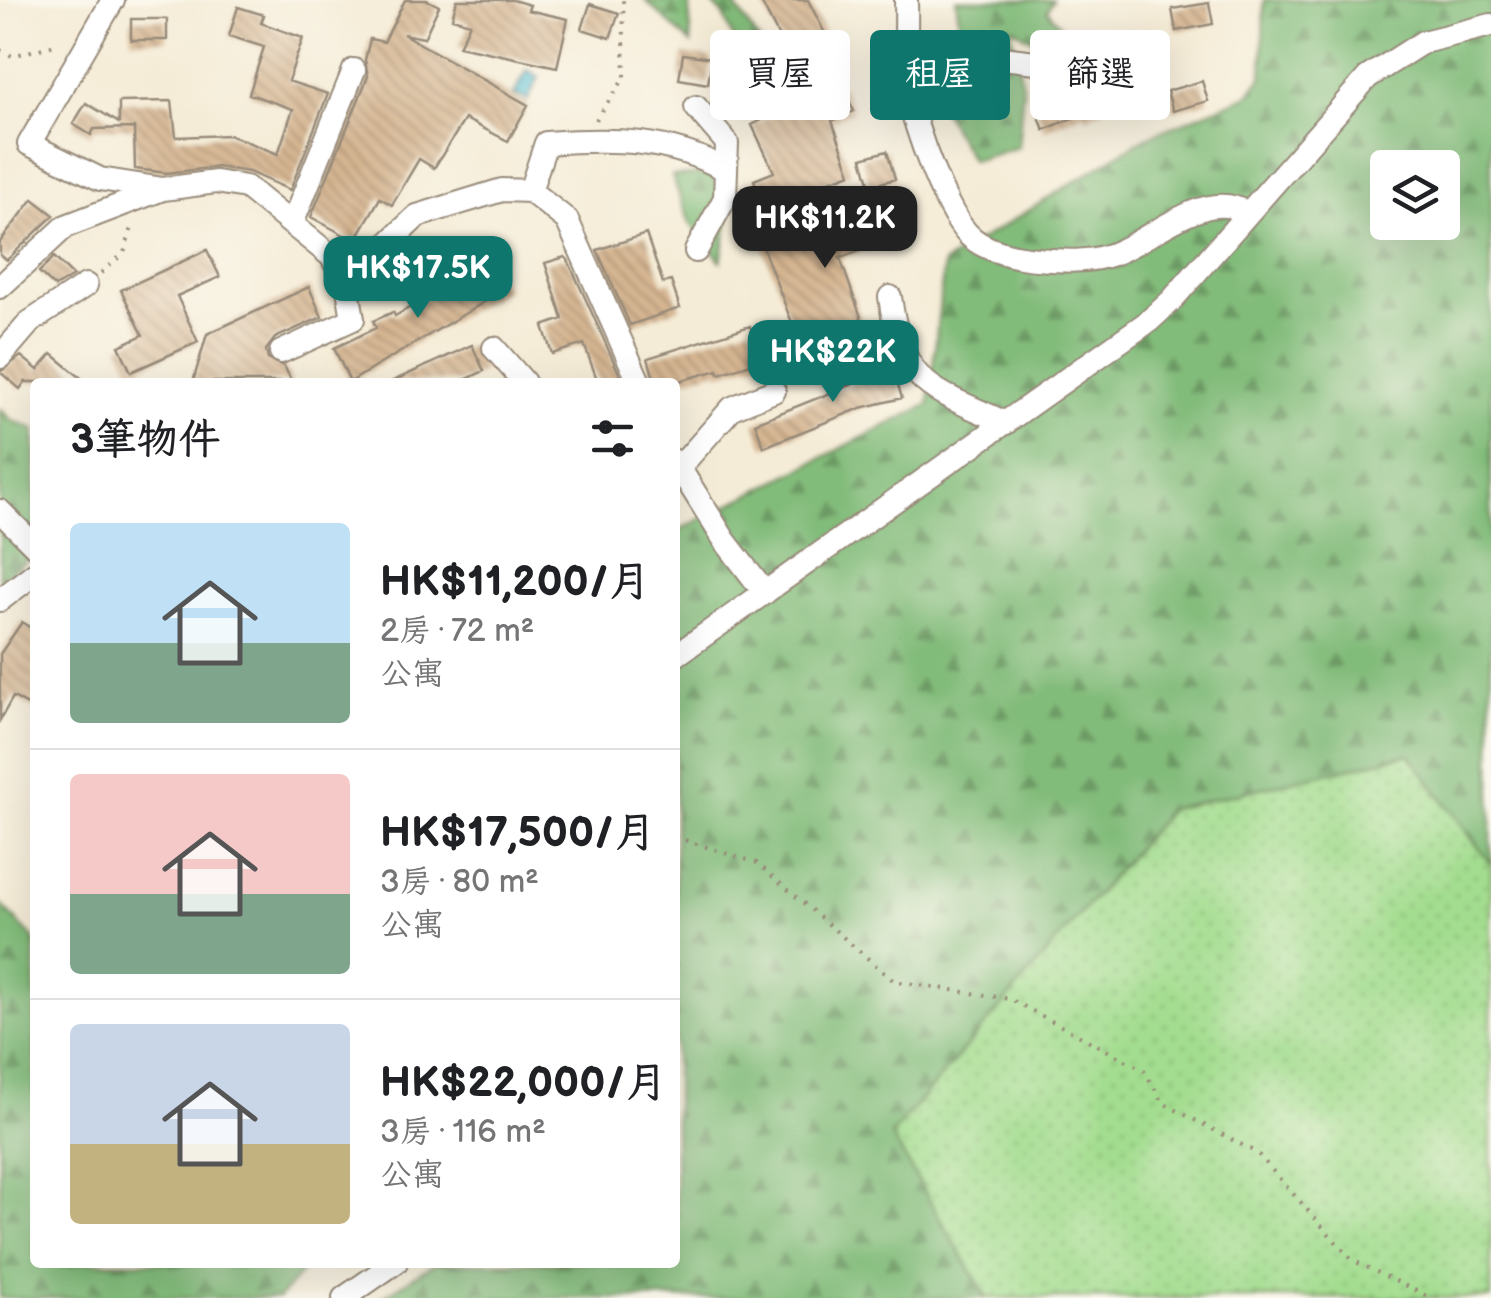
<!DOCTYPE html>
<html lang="zh-TW">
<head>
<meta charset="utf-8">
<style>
	:root { --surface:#fff; --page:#f2f2f2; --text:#202124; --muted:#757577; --line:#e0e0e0; --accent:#0f766e }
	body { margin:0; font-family:"Balsamiq Sans","LXGW WenKai TC",sans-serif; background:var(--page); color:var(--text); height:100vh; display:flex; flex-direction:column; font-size:38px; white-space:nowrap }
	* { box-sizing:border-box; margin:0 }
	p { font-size:32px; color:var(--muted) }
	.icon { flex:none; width:55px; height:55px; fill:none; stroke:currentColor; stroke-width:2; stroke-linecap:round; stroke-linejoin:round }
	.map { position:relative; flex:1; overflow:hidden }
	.panel { position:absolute; left:30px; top:378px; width:650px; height:890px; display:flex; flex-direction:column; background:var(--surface); border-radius:10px; box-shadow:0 10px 40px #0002 }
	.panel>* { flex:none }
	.top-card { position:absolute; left:710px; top:30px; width:630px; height:90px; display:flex; gap:20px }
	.buttons { position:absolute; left:1370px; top:150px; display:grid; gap:20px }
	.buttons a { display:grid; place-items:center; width:90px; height:90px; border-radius:10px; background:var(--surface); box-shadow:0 10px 40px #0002; font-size:50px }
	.price { position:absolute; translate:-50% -85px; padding:0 22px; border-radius:20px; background:var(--accent); color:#fff; font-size:32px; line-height:65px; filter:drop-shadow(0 2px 5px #0008) }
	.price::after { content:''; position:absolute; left:50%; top:60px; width:30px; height:22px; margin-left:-15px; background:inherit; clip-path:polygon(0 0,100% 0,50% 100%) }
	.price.on { background:#222; color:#fff }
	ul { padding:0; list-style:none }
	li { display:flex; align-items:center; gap:30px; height:250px; padding:0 40px }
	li+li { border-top:2px solid var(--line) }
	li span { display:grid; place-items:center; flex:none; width:280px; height:200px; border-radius:10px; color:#555 }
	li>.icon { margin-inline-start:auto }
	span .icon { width:120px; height:120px; fill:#fffc; stroke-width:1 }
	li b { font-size:42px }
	h2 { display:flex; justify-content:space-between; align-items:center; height:120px; padding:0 40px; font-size:42px }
	.chip { padding:0 35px; border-radius:10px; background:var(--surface); box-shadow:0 10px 40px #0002; font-size:35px; line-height:90px }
	.chip.on { background:var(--accent); color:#fff }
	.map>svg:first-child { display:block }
</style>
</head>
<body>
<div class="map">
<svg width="1491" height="1298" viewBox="0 0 1491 1298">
	<defs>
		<pattern id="grass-dots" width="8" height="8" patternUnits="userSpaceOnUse" patternTransform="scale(2.5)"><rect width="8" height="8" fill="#a3dd8f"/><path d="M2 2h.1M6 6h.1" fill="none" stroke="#8dbe7b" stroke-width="1.8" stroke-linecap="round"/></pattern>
		<pattern id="forest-firs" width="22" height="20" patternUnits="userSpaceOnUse" patternTransform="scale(2.5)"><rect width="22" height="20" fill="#82bc7a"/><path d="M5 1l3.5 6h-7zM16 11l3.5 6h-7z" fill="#6c9963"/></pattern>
		<pattern id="building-back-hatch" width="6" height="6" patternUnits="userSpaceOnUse" patternTransform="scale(2.5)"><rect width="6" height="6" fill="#d6b692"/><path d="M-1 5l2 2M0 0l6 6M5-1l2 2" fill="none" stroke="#af9477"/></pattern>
	</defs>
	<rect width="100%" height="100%" fill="#fbf7ec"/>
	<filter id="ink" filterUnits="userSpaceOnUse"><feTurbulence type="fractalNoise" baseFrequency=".01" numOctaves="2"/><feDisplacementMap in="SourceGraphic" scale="20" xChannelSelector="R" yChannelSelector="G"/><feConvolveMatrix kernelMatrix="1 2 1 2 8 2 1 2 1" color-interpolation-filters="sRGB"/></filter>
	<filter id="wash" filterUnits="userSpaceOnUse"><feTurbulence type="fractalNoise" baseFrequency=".0048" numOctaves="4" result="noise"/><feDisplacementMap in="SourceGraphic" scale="40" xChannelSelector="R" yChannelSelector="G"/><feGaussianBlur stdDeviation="2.25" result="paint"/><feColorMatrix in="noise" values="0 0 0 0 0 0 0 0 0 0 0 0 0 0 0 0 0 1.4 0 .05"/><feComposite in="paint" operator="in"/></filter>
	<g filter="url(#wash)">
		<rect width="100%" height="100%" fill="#f5ecd7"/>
		<path fill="url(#grass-dots)" stroke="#6f8456" stroke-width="2.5" d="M1409,753L1491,864V1298H987L890,1136L1170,809Z"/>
		<path fill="url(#forest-firs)" stroke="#5e734c" stroke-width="2.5" fill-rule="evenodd" d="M645,0H689L691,44Z
			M708,0H731L762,45L744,65L723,14Z
			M956,0H1053L1047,10L1093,64L1073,65L1010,26L1023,87L1018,147L972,161L941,108L969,91Z
			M1264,0H1491V864L1409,754L1170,809L891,1135L987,1298H381L435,1263L675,1262V532L929,404L944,263L1146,137L1249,95L1262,77ZM1388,168H1442V222H1388Z
			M712,174L729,219L721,261L690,223L672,176Z
			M0,409L11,420L35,429V555L0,579Z
			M0,903L35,940V1262L309,1263L279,1298H0Z"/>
		<path fill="#56bed3" stroke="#487478" stroke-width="2.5" d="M527,70L539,77L528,100L514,95Z"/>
		<g id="blocks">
			<path fill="url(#building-back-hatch)" d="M405,0H427L439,6L424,38L403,34L528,105L508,141L465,119L434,168L419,159L392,205L380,198L355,241L311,217L368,76L365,60L370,39L384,42Z
				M457,0H513L530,5L528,10L568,19L557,67L459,46L470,23L452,18Z
				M760,0H808L835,53L828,56L854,111L832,121L851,173L764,206L754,180L774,172L752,125L809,96Z
				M1209,3L1213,24L1176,31L1172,9Z
				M590,4L619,13L610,38L582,29Z
				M238,7L264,15L261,23L303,38L288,81L328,94L290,190L249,172L218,167L167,173L135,169L134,128L94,129L91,135L73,124L86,103L119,123V102L172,101L176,137L230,135L278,154L293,109L249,94L264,47L229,36Z
				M131,19H167V40H131Z
				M683,54L712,58L708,84L679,79Z
				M1097,79L1111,105L1087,118L1084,113L1044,130L1036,109Z
				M1202,81L1208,101L1173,111L1167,91Z
				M887,151L895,179L870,186L862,158Z
				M33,199L54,215L7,260L0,255V242Z
				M886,204L895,238L840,258L862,320L799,341L763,248Z
				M646,234L663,283L671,281L680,308L630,325L597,250Z
				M207,250L220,277L177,296L198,342L131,372L119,346L143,335L121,290Z
				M54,257L73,276L55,287L39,272Z
				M565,257L568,260L623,382H598L584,344L552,354L543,326L563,319L545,263Z
				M490,261L506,289L350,382L334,348L376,328L373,321L393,312L395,316Z
				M309,287L322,317L275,338L266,350L268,359L284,366L292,382H193L207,334Z
				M750,326L761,361L719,374L718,370L676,382H655L648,358Z
				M472,345L484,371L461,382H391Z
				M52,354L86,382H25L20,389L0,372L21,356L38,370Z
				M891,363L902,398L861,408L764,447L755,423L853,384L850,376Z
				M22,622L35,631V709L13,697L0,720V654Z"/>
		</g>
	</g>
	<g filter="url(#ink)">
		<use href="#blocks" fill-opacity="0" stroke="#988b7a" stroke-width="2.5"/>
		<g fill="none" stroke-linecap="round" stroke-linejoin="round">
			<defs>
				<path id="street" d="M113,0L29,144L100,179L163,189L216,182L246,187L331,256L347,283L417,216L502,190L530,191L567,220L639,382
					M906,0C907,30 904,62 908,92C913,124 947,218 972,238C989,252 1016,257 1037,259C1063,261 1089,263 1113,254C1150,241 1207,186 1246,213
					M907,47L1036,62L1095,46
					M530,191L546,143C611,138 668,138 726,170L727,143L696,107
					M292,224L354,70
					M696,251L725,198L726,170
					M0,287L66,226L160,190
					M890,297C903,388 930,388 1006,423
					M494,348L524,382
					M281,352L353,319L347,283
					M0,357L30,322L86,285
					M675,461L725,541L765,593
					M679,468L732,408L774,391
					M0,511L35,546
					M0,600L35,573
					M675,656L1149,321L1171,301L1368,77L1423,42L1491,25
					M344,1298L396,1262"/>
			</defs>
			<use href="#street" stroke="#988b7a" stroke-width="26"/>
			<path stroke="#988b7a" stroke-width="4" stroke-dasharray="2.5 8" stroke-linecap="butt" d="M0,50L12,56L59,44
				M596,120L625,77L623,0
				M101,273L124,253L133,224
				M675,837L757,863L894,981L1010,999L1144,1070L1163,1103L1257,1153L1352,1260L1431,1298"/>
			<use href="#street" stroke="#fff" stroke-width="22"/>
		</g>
	</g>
</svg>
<div class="buttons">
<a><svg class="icon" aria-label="layers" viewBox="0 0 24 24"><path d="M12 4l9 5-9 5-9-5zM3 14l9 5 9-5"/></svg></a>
</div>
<b class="price on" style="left:825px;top:271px">HK$11.2K</b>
<b class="price" style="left:418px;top:321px">HK$17.5K</b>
<b class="price" style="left:833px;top:405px">HK$22K</b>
<div class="top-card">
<a class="chip">買屋</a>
<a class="chip on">租屋</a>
<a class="chip">篩選</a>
</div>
<section class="panel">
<h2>3筆物件<svg class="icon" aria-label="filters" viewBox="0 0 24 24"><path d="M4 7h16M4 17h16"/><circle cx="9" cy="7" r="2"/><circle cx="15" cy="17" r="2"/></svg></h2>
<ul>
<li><span style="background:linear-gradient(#bfe0f5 60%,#7fa58c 0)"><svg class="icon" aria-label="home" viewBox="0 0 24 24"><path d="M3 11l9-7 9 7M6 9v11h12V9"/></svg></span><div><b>HK$11,200/月</b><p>2房 · 72 m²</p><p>公寓</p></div></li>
<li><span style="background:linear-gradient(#f6c9c9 60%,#7fa58c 0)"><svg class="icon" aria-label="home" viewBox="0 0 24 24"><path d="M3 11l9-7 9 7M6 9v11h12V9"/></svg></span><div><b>HK$17,500/月</b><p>3房 · 80 m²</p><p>公寓</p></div></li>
<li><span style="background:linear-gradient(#c9d6e8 60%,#c2b280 0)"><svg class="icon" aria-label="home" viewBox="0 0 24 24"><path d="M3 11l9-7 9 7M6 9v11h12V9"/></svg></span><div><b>HK$22,000/月</b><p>3房 · 116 m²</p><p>公寓</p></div></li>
</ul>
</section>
</div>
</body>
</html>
